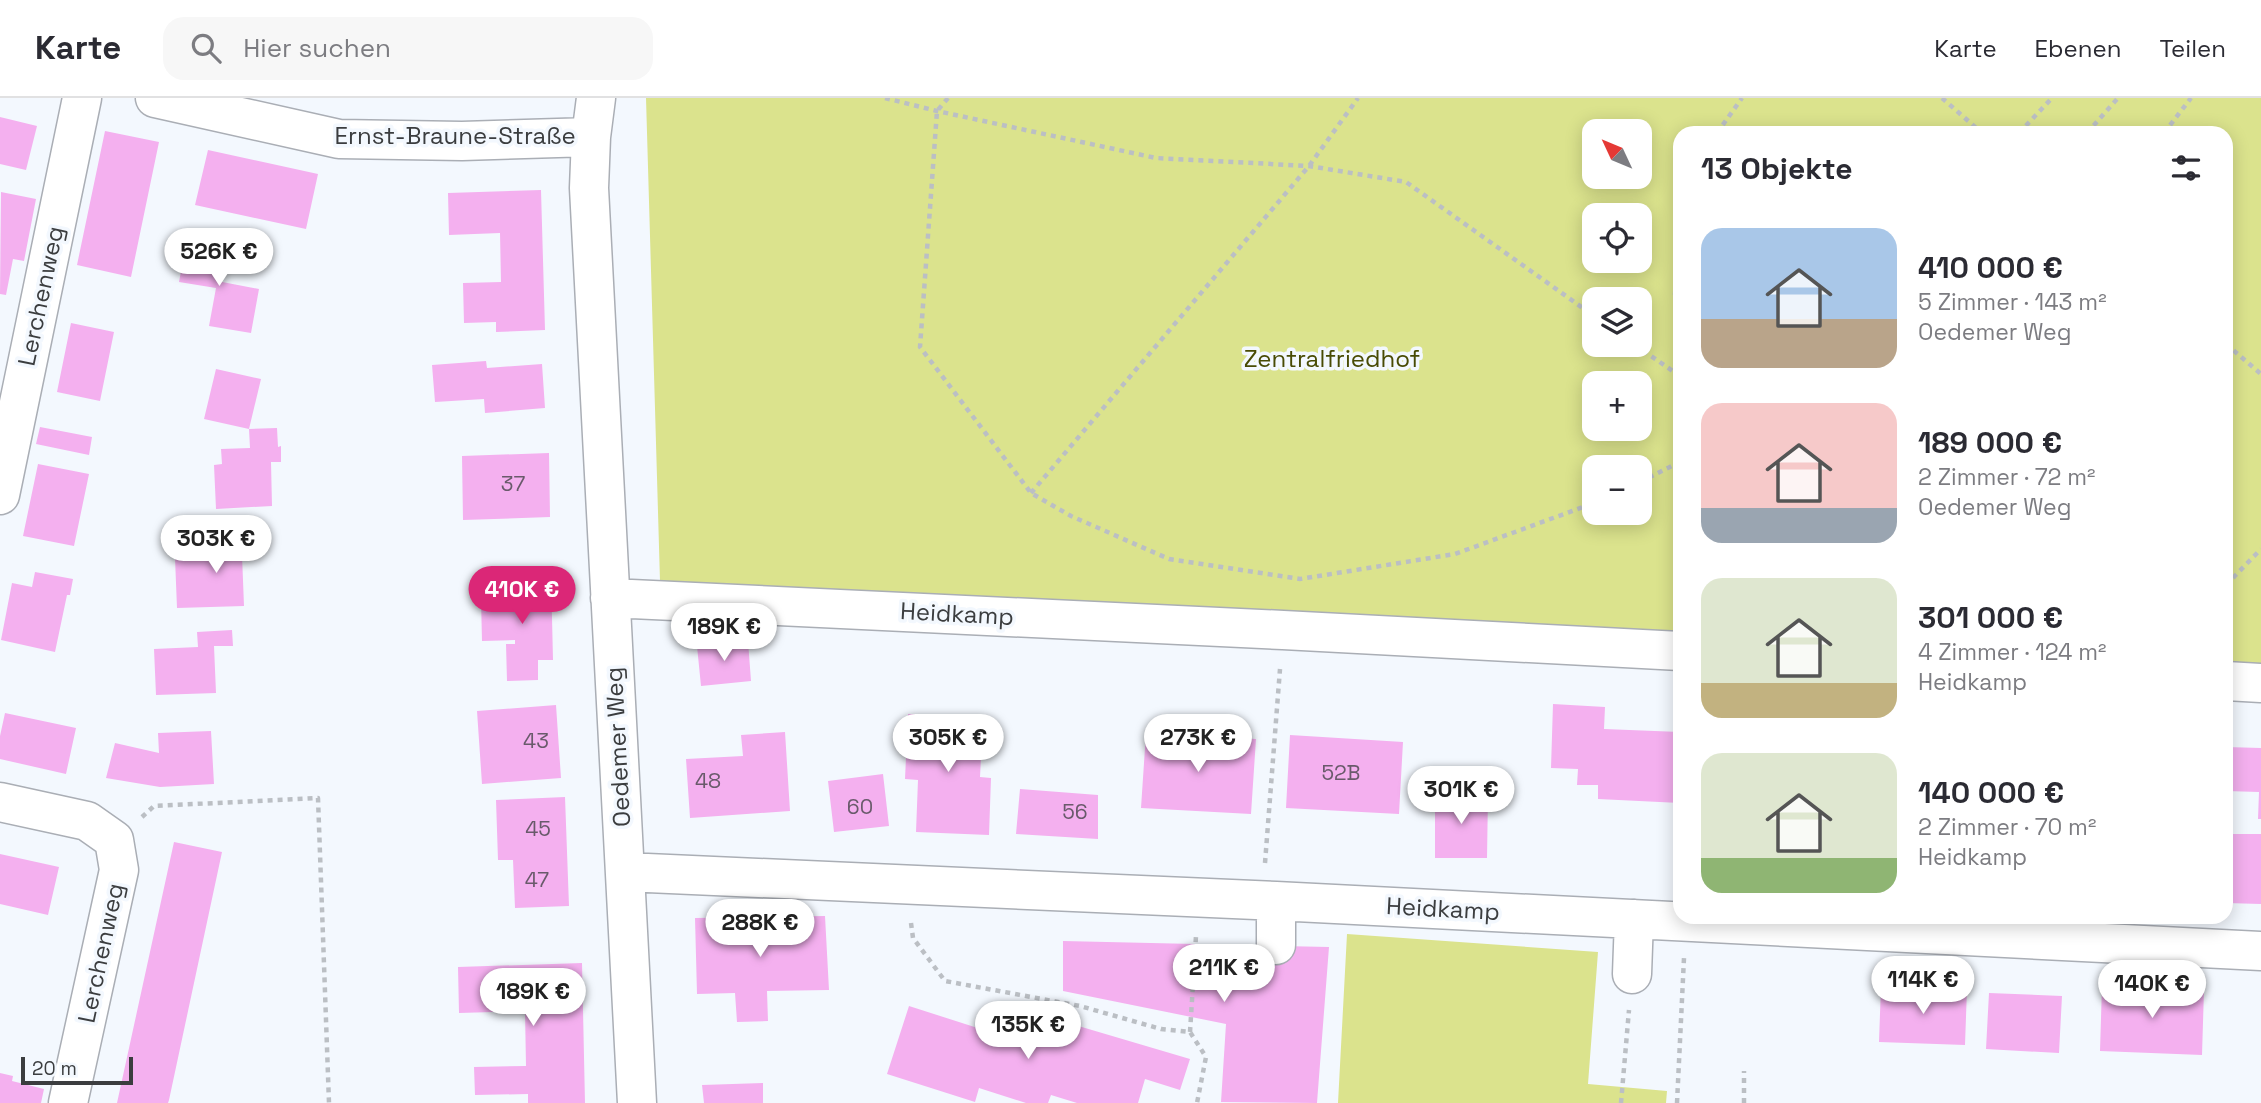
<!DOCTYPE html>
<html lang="de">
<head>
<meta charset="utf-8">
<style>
	:root { --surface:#fff; --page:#f7f7f7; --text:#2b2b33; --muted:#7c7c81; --line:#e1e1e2; --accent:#db2777 }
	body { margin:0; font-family:"Space Grotesk",sans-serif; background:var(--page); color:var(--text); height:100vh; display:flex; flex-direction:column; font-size:26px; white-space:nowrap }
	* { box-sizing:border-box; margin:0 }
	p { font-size:23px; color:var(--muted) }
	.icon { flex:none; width:38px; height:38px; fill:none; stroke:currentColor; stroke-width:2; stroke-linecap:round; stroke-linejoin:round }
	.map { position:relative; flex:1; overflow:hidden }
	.side { position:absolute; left:1673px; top:28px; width:560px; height:798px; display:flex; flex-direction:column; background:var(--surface); border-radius:21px; box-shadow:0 4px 18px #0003 }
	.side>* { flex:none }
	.needle { width:46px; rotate:314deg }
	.fabs { position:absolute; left:1582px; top:21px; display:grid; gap:14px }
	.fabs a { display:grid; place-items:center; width:70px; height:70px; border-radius:14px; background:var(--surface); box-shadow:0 4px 18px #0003; font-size:35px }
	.scale { position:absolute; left:21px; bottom:18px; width:112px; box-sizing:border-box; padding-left:7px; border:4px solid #3b3d3f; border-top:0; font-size:19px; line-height:24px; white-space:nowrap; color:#3b3d3f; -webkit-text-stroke:5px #f3f8fe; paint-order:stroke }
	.price { position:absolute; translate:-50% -60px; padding:0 16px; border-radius:24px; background:#fff; color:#222; font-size:23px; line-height:46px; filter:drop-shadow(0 2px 4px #0008) }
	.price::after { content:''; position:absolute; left:50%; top:42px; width:21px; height:16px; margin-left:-10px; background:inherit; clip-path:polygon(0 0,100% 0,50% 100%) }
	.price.current { background:var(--accent); color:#fff }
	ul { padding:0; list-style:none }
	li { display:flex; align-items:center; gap:21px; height:175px; padding:0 28px }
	li span { display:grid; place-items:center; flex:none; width:196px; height:140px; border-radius:21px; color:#555 }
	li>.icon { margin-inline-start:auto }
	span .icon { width:84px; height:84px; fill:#fffc; stroke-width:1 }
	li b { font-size:30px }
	h2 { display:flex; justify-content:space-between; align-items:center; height:84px; padding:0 28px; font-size:30px }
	header { display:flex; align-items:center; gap:42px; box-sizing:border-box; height:98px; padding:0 35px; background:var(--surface); border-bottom:2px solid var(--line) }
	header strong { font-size:33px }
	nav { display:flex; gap:38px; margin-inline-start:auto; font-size:24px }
	.search { width:490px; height:63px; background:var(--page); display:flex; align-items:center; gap:18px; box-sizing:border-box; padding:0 24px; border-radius:21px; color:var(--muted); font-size:26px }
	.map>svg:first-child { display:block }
</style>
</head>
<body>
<header>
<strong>Karte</strong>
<div class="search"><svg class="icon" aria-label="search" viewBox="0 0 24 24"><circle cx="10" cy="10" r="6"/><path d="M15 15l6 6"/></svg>Hier suchen</div>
<nav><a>Karte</a><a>Ebenen</a><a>Teilen</a></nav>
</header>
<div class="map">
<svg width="2261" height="1005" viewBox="0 0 2261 1005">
	<rect width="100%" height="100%" fill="#f3f8fe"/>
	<path fill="#dbe38d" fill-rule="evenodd" d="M646,0H2261V576L2226,574V35H1680V542L660,483ZM1594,33H1640V79H1594ZM1594,117H1640V163H1594ZM1594,201H1640V247H1594ZM1594,285H1640V331H1594ZM1594,369H1640V415H1594Z
		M1347,836L1598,854L1588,986L1667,993L1666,1005H1338Z"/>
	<path fill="#f4b0ef" d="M0,19L37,28L26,72L0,66Z
		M105,33L159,44L131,179L77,167Z
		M208,52L318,76L306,131L195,107Z
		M541,92L545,232L496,234V224L464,225L463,185L501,184L500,135L449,137L448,95Z
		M1,94L36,101L24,163L13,161L6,197L0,196Z
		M187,142L223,148L217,183L259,191L251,235L209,228L216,190L179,184Z
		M71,225L114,234L100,303L57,294Z
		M486,263L487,270L542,266L545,310L485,315L484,301L435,304L432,267Z
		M216,271L261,281L249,331L277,330L278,349L281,348V364H271L272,408L216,411L214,367L222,366L221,351L250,350L249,331L204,321Z
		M40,329L92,339L89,357L36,346Z
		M549,355L550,419L463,422L462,358Z
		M38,366L89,376L74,448L23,438Z
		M264,439L265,456L242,457L244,508L177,510L175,460L217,458V442Z
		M35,474L73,481L70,497H67L55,554L1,542L12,485L32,489Z
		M517,477H551L553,562H538V582L507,583L506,546H515V542L482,543L481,501L517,500Z
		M232,532L233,548H214L216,595L156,597L154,551L198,549L197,534Z
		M748,543L751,583L701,588L697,548Z
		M1553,606L1605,609L1604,631L1680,634V705L1598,701V687H1577L1578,671L1551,670Z
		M556,607L561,680L482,686L477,613Z
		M5,615L76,630L66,676L0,661V638Z
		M908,616L983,619L980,679L991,680L989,737L916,734L918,682L905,681Z
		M211,633L214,686L160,689L106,680L115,645L159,655L158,635Z
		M785,634L790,713L690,720L686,661L743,658L741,637Z
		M1146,635L1256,641L1251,716L1141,710Z
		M1290,637L1403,644L1399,716L1286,710Z
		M2226,649L2261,650V721H2258L2259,694L2226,693Z
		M883,676L889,728L834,734L828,683Z
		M1020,691L1098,697V741L1016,736Z
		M1435,697H1488L1487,760H1435Z
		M565,699L569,808L515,810L513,762H498L496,702Z
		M2226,736H2261V806L2226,805Z
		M174,744L222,754L169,1002L168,1005H117Z
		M0,756L59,769L48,817L0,806Z
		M825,818L829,892L767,893L768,923L737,924L735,895L697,896L695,820Z
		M1063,843L1329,849L1317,1005L1221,1004L1226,926L1063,893Z
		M582,865L585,1005H528V996L475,997L474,969L526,968L525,913L459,915L458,869Z
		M1881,888L1967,891L1965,947L1879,944Z
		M2102,888L2204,892L2202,957L2100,953Z
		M1989,895L2062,898L2059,955L1986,951Z
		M909,908L987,933L993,913L1072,938L1075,927L1190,961L1180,992L1145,981L1138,1005H1077L1051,997L1048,1005H1026L979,990L975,1004L887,976Z
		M0,975L13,978L12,983L44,991L41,1005H0Z
		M763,985V1005H704L702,987Z"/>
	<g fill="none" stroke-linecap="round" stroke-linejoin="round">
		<defs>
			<path id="minor" d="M155,0L339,41L462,43L591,39
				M596,0L591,39L589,90L637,1005
				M0,397L82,0
				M610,500L1283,532L1680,553
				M2226,583L2261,585
				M0,704L87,723L114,742L119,772L68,1005
				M625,774L1276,803L2261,853
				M1276,847V803
				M1632,876L1634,821"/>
		</defs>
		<use href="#minor" stroke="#aaaeb5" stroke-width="41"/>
		<path stroke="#bbbfc4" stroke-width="4.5" stroke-dasharray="5 5" stroke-linecap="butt" d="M885,0L937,13L1156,60L1309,68L1406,84L1594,218
			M948,0L937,13L920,249L1031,395L1071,418L1169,461L1300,481L1455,456L1594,405
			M1942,0L1982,35
			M1717,35L1742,0
			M2019,35L2052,0
			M2087,35L2118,0
			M2164,35L2191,0
			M1680,142L1675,196L1680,263
			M2226,246L2261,276
			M1635,247L1680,278
			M1640,384L1680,364
			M1031,395L1309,68L1358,0
			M2226,487L2261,451
			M142,719L154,708L318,700L329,1005
			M1265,765L1280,571
			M911,825L913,840L945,883L1080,908L1161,931L1190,934L1206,959L1197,1005
			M1190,934L1196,838
			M1621,1005L1629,912
			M1677,1005L1684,860
			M1744,1005V973"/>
		<use href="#minor" stroke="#fff" stroke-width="38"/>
	</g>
	<g text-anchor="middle" stroke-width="7" stroke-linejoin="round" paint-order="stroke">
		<g font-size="21" fill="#695a6b">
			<text x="513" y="393">37</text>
			<text x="536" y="650">43</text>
			<text x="1341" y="682">52B</text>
			<text x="708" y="690">48</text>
			<text x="860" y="716">60</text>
			<text x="1075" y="721">56</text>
			<text x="538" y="738">45</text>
			<text x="537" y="789">47</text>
		</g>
		<g font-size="24" fill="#3b3d3f" stroke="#f3f8fe">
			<text x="455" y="46">Ernst-Braune-Straße</text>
			<text transform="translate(41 198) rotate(-78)" y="8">Lerchenweg</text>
			<text transform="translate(957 516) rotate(3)" y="8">Heidkamp</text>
			<text transform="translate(618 649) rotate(-93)" y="8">Oedemer Weg</text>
			<text transform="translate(1443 811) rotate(3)" y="8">Heidkamp</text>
			<text transform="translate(101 855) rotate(-78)" y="8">Lerchenweg</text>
		</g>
		<g font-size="24" fill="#484b04" stroke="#f3f8fe">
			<text x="1332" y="269">Zentralfriedhof</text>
		</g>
	</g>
</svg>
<div class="fabs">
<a><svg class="needle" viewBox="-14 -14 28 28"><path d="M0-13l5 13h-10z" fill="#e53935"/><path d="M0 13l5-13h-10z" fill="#7c7c81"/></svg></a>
<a><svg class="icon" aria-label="locate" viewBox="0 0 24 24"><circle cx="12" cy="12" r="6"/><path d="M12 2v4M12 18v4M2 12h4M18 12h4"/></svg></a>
<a><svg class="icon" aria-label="layers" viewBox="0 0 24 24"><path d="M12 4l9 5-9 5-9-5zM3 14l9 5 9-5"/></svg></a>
<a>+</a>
<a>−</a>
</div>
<div class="scale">20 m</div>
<b class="price" style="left:219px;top:190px">526K €</b>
<b class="price" style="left:216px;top:477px">303K €</b>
<b class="price current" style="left:522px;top:528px">410K €</b>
<b class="price" style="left:724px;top:565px">189K €</b>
<b class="price" style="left:948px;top:676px">305K €</b>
<b class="price" style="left:1198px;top:676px">273K €</b>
<b class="price" style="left:1461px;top:728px">301K €</b>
<b class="price" style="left:760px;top:861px">288K €</b>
<b class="price" style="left:1224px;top:906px">211K €</b>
<b class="price" style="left:1923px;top:918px">114K €</b>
<b class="price" style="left:2152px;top:922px">140K €</b>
<b class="price" style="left:533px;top:930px">189K €</b>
<b class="price" style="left:1028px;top:963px">135K €</b>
<section class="side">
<h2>13 Objekte<svg class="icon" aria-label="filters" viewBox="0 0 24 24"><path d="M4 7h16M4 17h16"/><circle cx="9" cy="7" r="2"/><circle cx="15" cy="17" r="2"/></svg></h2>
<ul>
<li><span style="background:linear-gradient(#a9c7e8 65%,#b9a48a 0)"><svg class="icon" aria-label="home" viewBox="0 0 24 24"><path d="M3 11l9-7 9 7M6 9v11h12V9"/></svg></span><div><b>410 000 €</b><p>5 Zimmer · 143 m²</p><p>Oedemer Weg</p></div></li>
<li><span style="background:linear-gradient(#f6c9c9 75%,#9aa5b1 0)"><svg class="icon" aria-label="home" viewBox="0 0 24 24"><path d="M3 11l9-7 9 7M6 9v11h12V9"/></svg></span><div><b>189 000 €</b><p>2 Zimmer · 72 m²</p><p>Oedemer Weg</p></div></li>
<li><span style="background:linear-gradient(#dfe7d0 75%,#c2b280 0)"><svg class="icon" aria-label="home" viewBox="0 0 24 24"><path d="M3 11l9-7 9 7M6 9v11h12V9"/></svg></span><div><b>301 000 €</b><p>4 Zimmer · 124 m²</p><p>Heidkamp</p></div></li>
<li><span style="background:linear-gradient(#dfe7d0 75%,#8fb573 0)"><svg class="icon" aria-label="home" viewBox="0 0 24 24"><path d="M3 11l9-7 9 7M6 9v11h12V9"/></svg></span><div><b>140 000 €</b><p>2 Zimmer · 70 m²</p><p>Heidkamp</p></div></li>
</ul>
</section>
</div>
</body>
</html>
